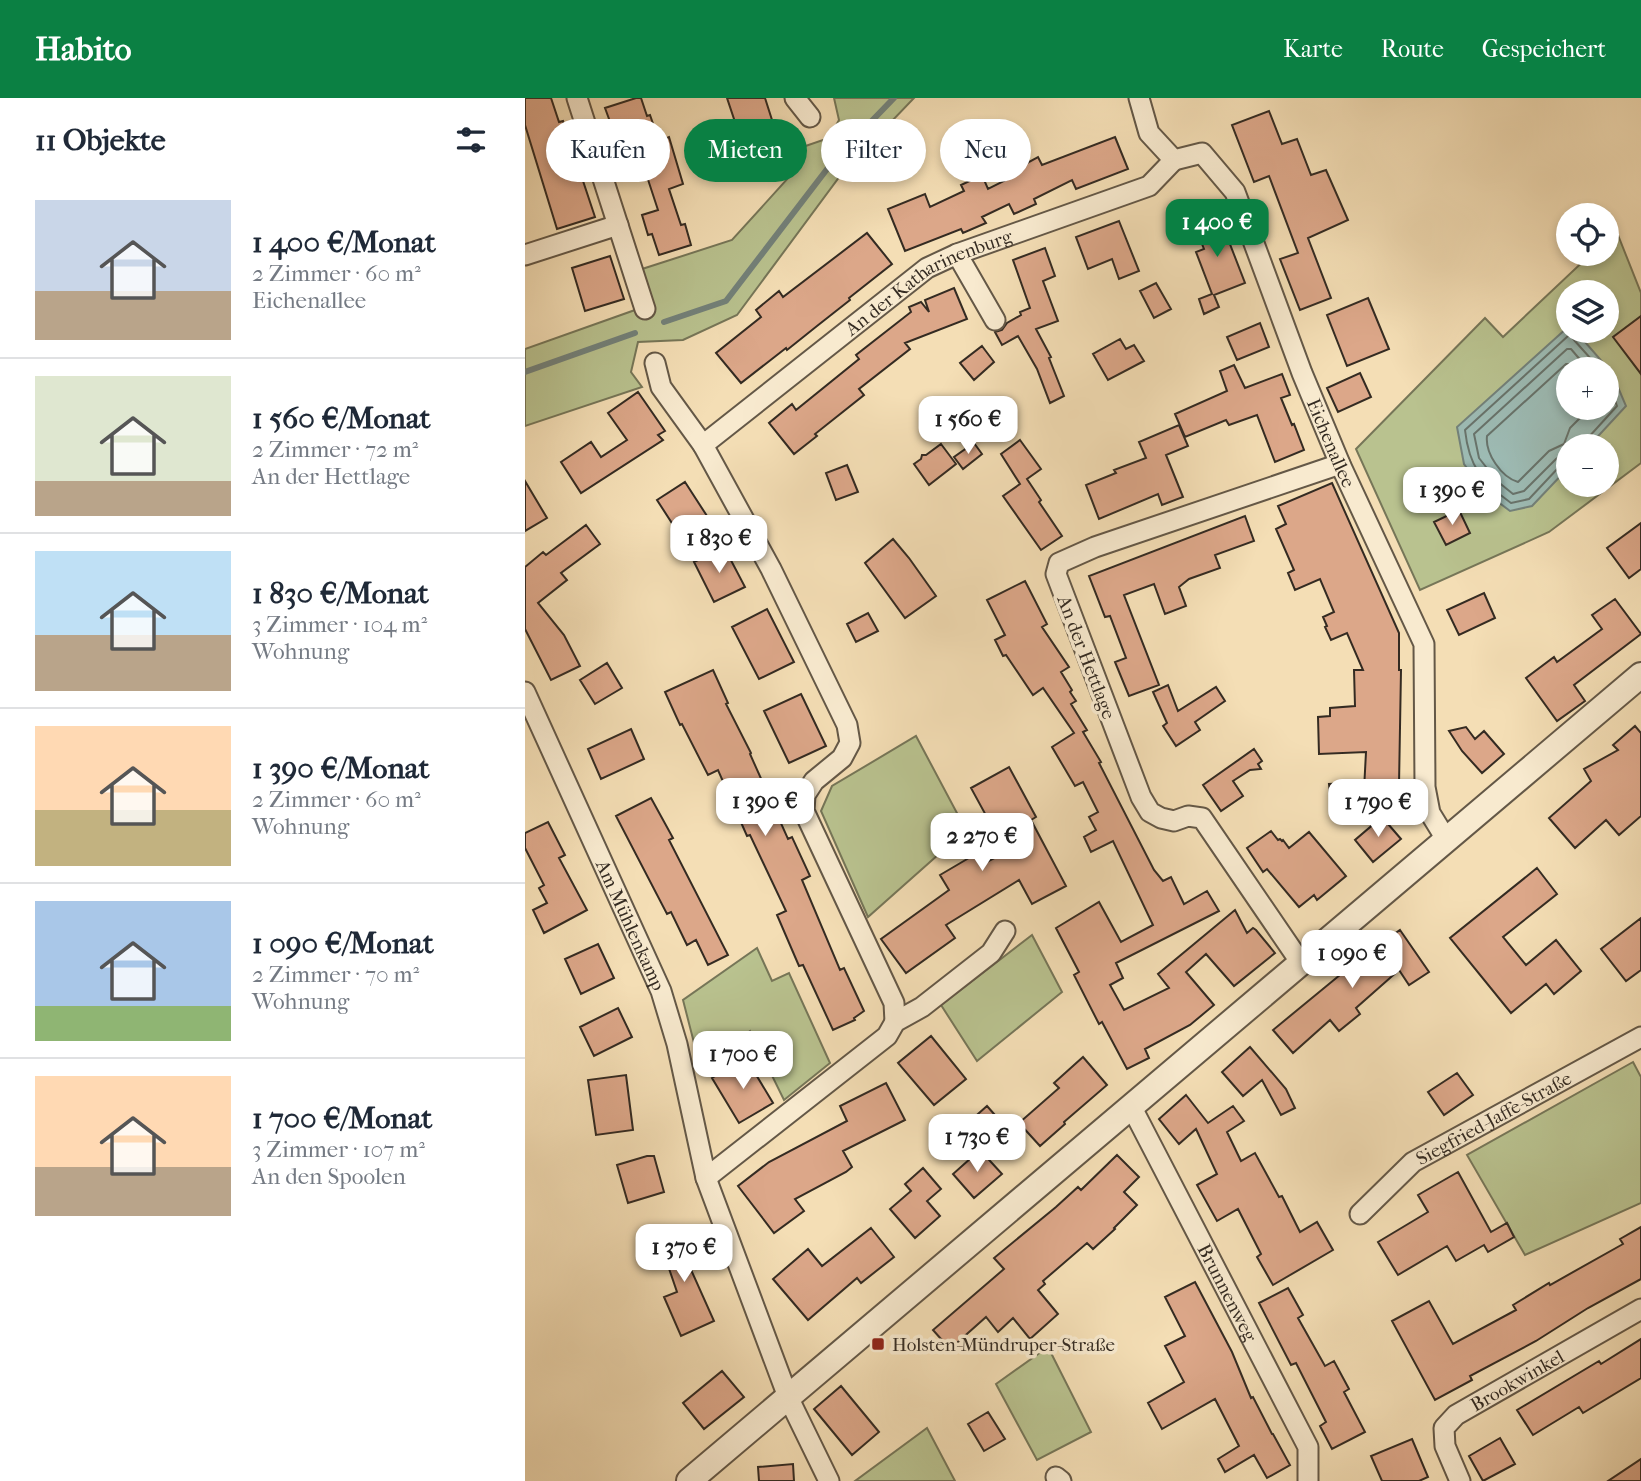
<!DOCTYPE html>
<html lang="de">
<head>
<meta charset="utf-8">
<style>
	:root { --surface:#fff; --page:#f2f2f3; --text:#1f2937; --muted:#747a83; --line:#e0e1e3; --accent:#0b8043 }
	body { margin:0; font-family:"IM FELL French Canon",serif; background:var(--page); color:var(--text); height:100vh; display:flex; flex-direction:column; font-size:26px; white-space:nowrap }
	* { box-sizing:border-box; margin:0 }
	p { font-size:23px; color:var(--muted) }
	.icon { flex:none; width:38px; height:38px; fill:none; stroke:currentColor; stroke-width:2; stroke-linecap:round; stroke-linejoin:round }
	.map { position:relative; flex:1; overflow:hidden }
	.side { display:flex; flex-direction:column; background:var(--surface); width:525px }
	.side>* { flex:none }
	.banner { position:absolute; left:21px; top:21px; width:665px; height:63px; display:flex; gap:14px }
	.buttons { position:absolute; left:1031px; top:105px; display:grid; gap:14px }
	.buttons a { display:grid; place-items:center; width:63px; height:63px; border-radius:50%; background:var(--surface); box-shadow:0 4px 10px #0003; font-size:35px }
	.price { position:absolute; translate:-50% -60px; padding:0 16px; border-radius:14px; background:#fff; color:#222; font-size:23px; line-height:46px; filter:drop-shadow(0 2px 4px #0008) }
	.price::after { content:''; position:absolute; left:50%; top:42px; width:21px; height:16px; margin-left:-10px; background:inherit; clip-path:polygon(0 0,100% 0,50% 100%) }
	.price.active { background:var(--accent); color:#fff }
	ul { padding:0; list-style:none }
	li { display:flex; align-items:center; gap:21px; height:175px; padding:0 35px }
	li+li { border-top:2px solid var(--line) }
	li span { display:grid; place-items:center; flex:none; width:196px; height:140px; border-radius:0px; color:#555 }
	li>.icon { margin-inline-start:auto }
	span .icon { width:84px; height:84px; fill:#fffc; stroke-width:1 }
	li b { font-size:30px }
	h2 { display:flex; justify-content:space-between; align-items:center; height:84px; padding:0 35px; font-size:30px }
	.chip { padding:0 24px; border-radius:32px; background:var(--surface); box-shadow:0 4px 10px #0003; font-size:24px; line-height:63px }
	.chip.active { background:var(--accent); color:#fff }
	header { display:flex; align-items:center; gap:42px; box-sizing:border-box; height:98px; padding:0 35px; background:var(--accent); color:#fff }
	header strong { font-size:33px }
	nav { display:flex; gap:38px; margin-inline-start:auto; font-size:24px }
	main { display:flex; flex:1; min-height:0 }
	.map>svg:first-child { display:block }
</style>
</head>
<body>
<header>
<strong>Habito</strong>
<nav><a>Karte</a><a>Route</a><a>Gespeichert</a></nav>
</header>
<main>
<section class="side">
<h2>11 Objekte<svg class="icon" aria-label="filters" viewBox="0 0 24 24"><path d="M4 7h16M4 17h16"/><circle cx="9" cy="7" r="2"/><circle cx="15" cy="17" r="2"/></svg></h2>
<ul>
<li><span style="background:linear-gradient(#c9d6e8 65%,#b9a48a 0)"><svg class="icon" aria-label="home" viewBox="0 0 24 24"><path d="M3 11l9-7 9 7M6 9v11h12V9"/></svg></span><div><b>1 400 €/Monat</b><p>2 Zimmer · 60 m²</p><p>Eichenallee</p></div></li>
<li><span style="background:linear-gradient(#dfe7d0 75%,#b9a48a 0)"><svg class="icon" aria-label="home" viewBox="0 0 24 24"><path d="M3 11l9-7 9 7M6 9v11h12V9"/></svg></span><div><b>1 560 €/Monat</b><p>2 Zimmer · 72 m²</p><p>An der Hettlage</p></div></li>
<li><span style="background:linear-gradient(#bfe0f5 60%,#b9a48a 0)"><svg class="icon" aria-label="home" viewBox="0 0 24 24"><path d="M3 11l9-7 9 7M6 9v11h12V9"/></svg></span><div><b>1 830 €/Monat</b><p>3 Zimmer · 104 m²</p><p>Wohnung</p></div></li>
<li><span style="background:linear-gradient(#ffd9b3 60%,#c2b280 0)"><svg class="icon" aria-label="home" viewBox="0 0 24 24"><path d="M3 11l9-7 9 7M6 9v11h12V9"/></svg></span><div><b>1 390 €/Monat</b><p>2 Zimmer · 60 m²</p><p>Wohnung</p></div></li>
<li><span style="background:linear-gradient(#a9c7e8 75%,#8fb573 0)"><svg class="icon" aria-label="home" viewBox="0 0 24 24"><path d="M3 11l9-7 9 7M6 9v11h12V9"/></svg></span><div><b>1 090 €/Monat</b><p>2 Zimmer · 70 m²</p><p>Wohnung</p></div></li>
<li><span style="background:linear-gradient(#ffd9b3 65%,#b9a48a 0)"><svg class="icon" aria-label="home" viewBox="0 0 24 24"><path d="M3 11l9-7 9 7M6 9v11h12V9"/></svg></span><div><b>1 700 €/Monat</b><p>3 Zimmer · 107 m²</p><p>An den Spoolen</p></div></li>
</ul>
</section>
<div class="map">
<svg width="1116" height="1383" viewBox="0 0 1116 1383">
	<rect width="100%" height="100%" fill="#f4deb5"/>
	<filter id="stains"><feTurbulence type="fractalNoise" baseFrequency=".00286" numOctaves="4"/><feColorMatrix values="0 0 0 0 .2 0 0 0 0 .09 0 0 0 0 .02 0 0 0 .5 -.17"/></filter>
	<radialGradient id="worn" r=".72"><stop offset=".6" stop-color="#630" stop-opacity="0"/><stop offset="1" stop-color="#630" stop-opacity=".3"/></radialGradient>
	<path fill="#b9c28f" stroke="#767658" stroke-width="2" fill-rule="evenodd" d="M309,0H389L318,74L212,217L158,242L113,244L106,274L117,289L0,328V251L124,207L114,172L207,142L274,68L269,52L304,40L314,22Z
		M1091,132L1116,195V365L1024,434L895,492L831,351L960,220L978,239L1066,156H1082V141ZM1043,194H1082V233H1043ZM1043,271H1082V310H1043ZM1043,348H1082V387H1043Z
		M391,638L441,732L343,819L296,713L307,688Z
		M507,837L537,894L452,963L416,907Z
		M232,850L247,883L264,875L305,965L259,1002L225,933L176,972L158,902Z
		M1108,964L1116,979V1105L1000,1157L942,1057Z
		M523,1249L566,1334L512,1362L471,1286Z
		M402,1330L430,1383H330Z"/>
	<path fill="#9dbbb4" stroke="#73817a" stroke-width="2" fill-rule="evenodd" d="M1043,229V233H1049L1054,237L1087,275L1101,308L1064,348H1043V370L1007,408L985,413L960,394L939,366L932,329ZM1043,271H1082V310H1043Z"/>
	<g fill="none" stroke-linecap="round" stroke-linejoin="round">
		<path stroke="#68736b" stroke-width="2" d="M1049,271L1045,266H1041L962,338C960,355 976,379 993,384L1024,353L1039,346L1045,330L1065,310
			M1060,348L1062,341L1092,308L1082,280
			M1043,357L1037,358L1031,361L999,393L988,396L972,383L954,360L949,336L1042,251H1046L1063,271
			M1043,366L1035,368L1004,401L986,405C957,384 944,369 940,332L1043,238H1046L1049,242L1075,271"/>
		<path stroke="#73817a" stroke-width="6" d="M139,224L201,203L309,62L369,0
			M0,274L110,235"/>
	</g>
	<path fill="#dca789" stroke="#342b22" stroke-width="2" d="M0,0H26L34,24L38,23L44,43L41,45L53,82L57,80L70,119L32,131L0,27Z
		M111,0H116L122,18L125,17L134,43L144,39L158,86L144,91L156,127L160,126L166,147L134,157L127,136L123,137L117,117L133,112L110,42L98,46L91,27L87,29L80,10Z
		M202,0H240L254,44L249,46L256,66L216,79L210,59L215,57L209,38L214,36Z
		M744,13L757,46L772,41L786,77L801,72L823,122L783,140L806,200L775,212L755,161L773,155L744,78L729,84L707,27Z
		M590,39L603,71L551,91L547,82L509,101L511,106L489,116L484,106L457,119L461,125L438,135L436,131L380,153L363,111L400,96L405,109L439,93L436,87L457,77L463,91L493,76L491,71L513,59L517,67Z
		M691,110L720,185L689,197L694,209L679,216L674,201L687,196L671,154L679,151L675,141L679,139L670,118Z
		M594,123L614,173L594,181L587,161L563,171L551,139Z
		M342,135L367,166L324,200L325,202L292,228L262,252L261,250L216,285L191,255L236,219L231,212L254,193L258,199Z
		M520,150L530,178L518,183L533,223L511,231L526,259L524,260L539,298L525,305L512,271L493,238L477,247L470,234L477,232L482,225L496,217L495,214L505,210L488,162Z
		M85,158L99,201L60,213L47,170Z
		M631,185L646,211L629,220L615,193Z
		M429,190L442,221L380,245L385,251L334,291L339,297L290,336L292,338L269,356L244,325L267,306L271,312L334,261L331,257L386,214L384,209L396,204L404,214L400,202Z
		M843,200L864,251L822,268L802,217Z
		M1116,218V276L1088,239Z
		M735,225L744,249L712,262L702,239Z
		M595,241L601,251L609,247L619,263L583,282L568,256Z
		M457,248L469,264L449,282L435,265Z
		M709,267L720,290L757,276L765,297L756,300L767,327L769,326L779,352L750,364L732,317L704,327L701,322L660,339L650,316L702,293L695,273Z
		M835,275L846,299L813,314L802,290Z
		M113,294L140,333L133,337L138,342L56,395L36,364L66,344L76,359L102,342L83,315Z
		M423,305L432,316L417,329L408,317Z
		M654,327L663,348L641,357L658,399L637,407L633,396L574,421L561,387L591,375L589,372L621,360L614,344Z
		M495,342L516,371L502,381L516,402L514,404L537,438L516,452L478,398L495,386L476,356Z
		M449,345L457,356L438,371L429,359Z
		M416,346L431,366L404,387L389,366L396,361L397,357H401Z
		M322,367L333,394L311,402L301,375Z
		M0,383L22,420L0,433Z
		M160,384L182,418L154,436L132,402Z
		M807,385L874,535V572H876L874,687H865V692H839L841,654L794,656L793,619L805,618V610L830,608L829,572H838L822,535L806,542L800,529L802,528L798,519L809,514L795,481L770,492L763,475L769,472L751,431L761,426L753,408Z
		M934,412L945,435L921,447L909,424Z
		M720,418L729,443L690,457L695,470L664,481L654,489L661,508L640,516L629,486L599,497L634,587L604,598L590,564L601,560L585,518L580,519L564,478Z
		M1116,425V471L1104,480L1082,450Z
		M61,427L75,446L36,475L42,482L13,505L39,537L55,568L26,582L0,531V469L18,454L21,457Z
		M368,441L384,460L411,498L380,520L340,465Z
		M199,449L220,489L189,504L169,464Z
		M500,483L522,526L517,529L544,569L536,574L547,592L545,594L551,603L546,606L562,632L558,634L576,664L574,665L629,772L638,783L646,779L659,806L682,793L694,813L591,865L598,880L585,887L599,912L644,890L633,876L710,812L722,835L728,830L731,832L750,855L709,888L681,856L661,874L689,907L665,927L620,951L624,960L602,971L577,924L574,926L549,877L554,874L531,830L574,804L596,844L628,827L588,743L566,754L559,739L571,732L564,719L573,714L558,684L550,688L527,649L549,635L518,590L508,597L481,557L478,558L470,542L480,537L462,502Z
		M959,495L970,520L934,537L922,512Z
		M1090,501L1116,536L1049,587L1060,603L1032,623L1001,580L1029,559L1032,564L1077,531L1067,517Z
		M242,511L269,564L234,581L207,529Z
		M343,515L353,533L331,544L322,526Z
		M82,565L97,590L70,606L55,582Z
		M188,572L203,605L201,606L226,655L225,656L263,741L267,739L285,778L277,782L315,872L319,870L339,913L329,920L330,922L308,932L278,867L274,868L252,817L261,813L225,737L222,738L193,672L183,677L157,626L155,627L140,594Z
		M643,587L653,613L691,589L700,603L670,624L675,632L651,648L638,628L642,625L628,594Z
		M276,596L301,648L264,665L239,613Z
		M1110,628L1116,635V718L1094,737L1081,722L1050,750L1024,720L1066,683L1059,671L1093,652L1088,647Z
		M941,629L950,641L959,633L979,656L957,675L937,653L924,633Z
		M106,631L119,661L76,681L63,651Z
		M729,651L737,663L733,666L736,671L725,672L708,683L718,698L696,713L678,687Z
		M484,669L511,719L506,722L541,788L507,806L494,782L421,827L430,840L381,875L356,841L424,792L415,777L449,757L456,767L481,754L446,690Z
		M823,685L825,703L806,705L804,686Z
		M126,700L148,740L144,742L203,857L183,867L171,842L162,847L146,814L142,816L91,718Z
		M857,719L876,741L848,764L830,742Z
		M23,724L40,757L34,760L62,812L19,835L8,812L22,805L14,790L19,787L0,750V735Z
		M746,733L753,742L755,741L757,743L758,742L764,750L784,734L821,778L792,802L789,797L774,809L742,771L738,774L722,750Z
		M1012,770L1032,796L978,839L1001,867L1031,842L1056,873L1029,896L1021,886L986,915L925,840Z
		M1116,820V872L1101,883L1076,851Z
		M875,832L904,874L884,887L874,872L831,910L835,916L814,933L805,922L768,955L748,932L838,858Z
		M73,846L89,880L56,896L40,861Z
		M93,910L107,939L69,958L55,929Z
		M406,938L441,981L409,1007L373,965Z
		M725,949L761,991L770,1010L756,1017L737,982L718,998L697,974Z
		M558,959L582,987L539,1024L540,1026L515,1048L494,1025L534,990L529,985Z
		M221,960L248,1005L214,1025L187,980Z
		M932,975L948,997L919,1017L903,994Z
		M101,977L108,1032L71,1037L63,982Z
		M361,985L380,1022L318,1053L327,1069L321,1074L270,1101L279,1113L249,1135L213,1088L244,1064L322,1023L315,1008Z
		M661,997L683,1025L708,1008L719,1023L702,1034L716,1063L730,1055L754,1099L757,1098L775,1134L792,1124L808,1152L748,1187L732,1159L736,1156L713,1111L692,1123L672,1087L692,1076L671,1031L654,1046L634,1021Z
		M462,1008L477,1025L451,1048L436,1031Z
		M455,1052L477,1076L449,1100L428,1076Z
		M592,1057L614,1079L599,1094L612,1107L589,1130L590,1131L568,1151L562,1145L518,1183L520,1186L513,1192L533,1216L505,1241L488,1220L473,1234L461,1219L425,1251L408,1232L479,1171L469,1160L531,1109L553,1089L556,1092Z
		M122,1058H129L139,1094L103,1105L92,1067Z
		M398,1070L416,1091L402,1103L415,1118L390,1140L365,1111L386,1093L380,1086Z
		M933,1074L966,1134L982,1125L989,1139L963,1154L959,1147L931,1163L922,1148L873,1177L853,1144L903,1114L893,1097Z
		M161,1129L172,1161L163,1165L189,1223L156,1238L139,1199L152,1194L137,1150L140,1148L136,1138Z
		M1116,1129V1181L1063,1210L1011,1243L945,1278L947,1282L910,1302L867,1223L904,1203L928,1246L991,1212L988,1207L1024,1185L1025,1187L1098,1146L1095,1141Z
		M346,1130L369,1159L336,1185L332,1180L283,1222L248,1181L283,1151L297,1168Z
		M670,1184L707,1254L726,1300L728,1299L747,1336H748L765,1367L742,1380L729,1357L700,1374L693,1361L714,1348L690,1301L637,1331L623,1305L659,1284L640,1248L660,1238L640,1199Z
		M763,1190L778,1217L773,1220L800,1268L809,1263L824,1291L819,1294L840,1334L807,1351L795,1328L801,1324L771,1265L766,1267L734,1205Z
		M1116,1241V1280L1058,1315L1054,1309L1008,1337L992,1312L1074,1263L1076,1266Z
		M197,1273L219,1299L179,1331L158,1305Z
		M316,1288L354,1334L327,1357L289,1311Z
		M463,1314L480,1341L459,1353L443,1326Z
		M975,1340L990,1366L958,1383L944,1358Z
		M887,1341L903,1379L894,1383H857L846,1358Z
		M1116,1361V1383H1083Z
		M268,1366L269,1383H234L233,1369Z"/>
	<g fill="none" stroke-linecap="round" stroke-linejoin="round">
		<defs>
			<g id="minor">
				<path d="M52,0L120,211"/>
				<path d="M270,0L285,19"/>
				<path id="s1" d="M614,0L624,35L649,62L677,55L710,94L777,275L815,366L899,546L900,689L905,715L921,741"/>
				<path d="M432,156L470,222"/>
				<path d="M0,157L93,127"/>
				<path d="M130,265L136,289L178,347L246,471L322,627L325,645L317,660L289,683L280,697L279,713L369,905L370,924"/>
				<path id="s2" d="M178,347L402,170L432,156L624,88L649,62"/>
				<path id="s3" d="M0,594L136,893L152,946L181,1080L263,1299L304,1383"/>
				<path d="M776,865L677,720L663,718L649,723L636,720L625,714L616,699L531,476L534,465L570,449L815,366"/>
				<path id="s4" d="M606,1008L783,1349V1383"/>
				<path d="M181,1080L362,938L370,924L397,909L466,855L480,833"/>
				<path id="s5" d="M835,1116L888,1064L1116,939"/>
				<path d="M531,1379L536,1383"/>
				<path id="s6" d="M935,1383L920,1348L919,1330L931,1317L1116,1211"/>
			</g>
			<path id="tertiary" d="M164,1383L1116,577"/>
		</defs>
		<use href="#minor" stroke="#645847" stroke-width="23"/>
		<use href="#tertiary" stroke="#645847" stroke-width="28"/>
		<use href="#minor" stroke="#f8eacf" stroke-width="19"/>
		<use href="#tertiary" stroke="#f8eacf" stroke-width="24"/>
	</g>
	<rect fill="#8f2418" stroke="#f8eacf" stroke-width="2.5" x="346" y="1239" width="14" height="14" rx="3.5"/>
	<g text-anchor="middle" stroke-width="7" stroke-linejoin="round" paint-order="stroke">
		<g font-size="19" fill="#342b22" stroke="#f8eacf">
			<text dy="7" stroke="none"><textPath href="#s2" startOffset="280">An der Katharinenburg</textPath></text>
			<text dy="7" stroke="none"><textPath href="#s1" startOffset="422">Eichenallee</textPath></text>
			<text transform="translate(562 559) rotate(69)" y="7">An der Hettlage</text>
			<text dy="7" stroke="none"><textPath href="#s3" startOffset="256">Am Mühlenkamp</textPath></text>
			<text dy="7" stroke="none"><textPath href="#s5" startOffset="166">Siegfried-Jaffe-Straße</textPath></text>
			<text dy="7" stroke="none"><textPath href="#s4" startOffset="210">Brunnenweg</textPath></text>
			<text dy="7" stroke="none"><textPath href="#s6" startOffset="144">Brookwinkel</textPath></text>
		</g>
		<g font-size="19" fill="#342b22" stroke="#f8eacf" text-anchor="start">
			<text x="367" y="1253">Holsten-Mündruper-Straße</text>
		</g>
	</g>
	<rect width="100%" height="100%" filter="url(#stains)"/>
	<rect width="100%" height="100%" fill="url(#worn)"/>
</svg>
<div class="buttons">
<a><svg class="icon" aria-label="locate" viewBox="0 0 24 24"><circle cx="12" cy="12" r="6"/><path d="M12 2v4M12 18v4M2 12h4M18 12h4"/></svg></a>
<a><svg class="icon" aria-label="layers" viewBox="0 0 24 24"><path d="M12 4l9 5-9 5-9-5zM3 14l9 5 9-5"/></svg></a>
<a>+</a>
<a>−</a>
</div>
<b class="price active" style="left:692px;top:161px">1 400 €</b>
<b class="price" style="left:443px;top:358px">1 560 €</b>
<b class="price" style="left:927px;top:429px">1 390 €</b>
<b class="price" style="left:194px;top:477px">1 830 €</b>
<b class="price" style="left:240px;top:740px">1 390 €</b>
<b class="price" style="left:853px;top:741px">1 790 €</b>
<b class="price" style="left:457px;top:775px">2 270 €</b>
<b class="price" style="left:827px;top:892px">1 090 €</b>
<b class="price" style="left:218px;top:993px">1 700 €</b>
<b class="price" style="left:452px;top:1076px">1 730 €</b>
<b class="price" style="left:159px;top:1186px">1 370 €</b>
<div class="banner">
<a class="chip">Kaufen</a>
<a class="chip active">Mieten</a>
<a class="chip">Filter</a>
<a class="chip">Neu</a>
</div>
</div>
</main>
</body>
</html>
